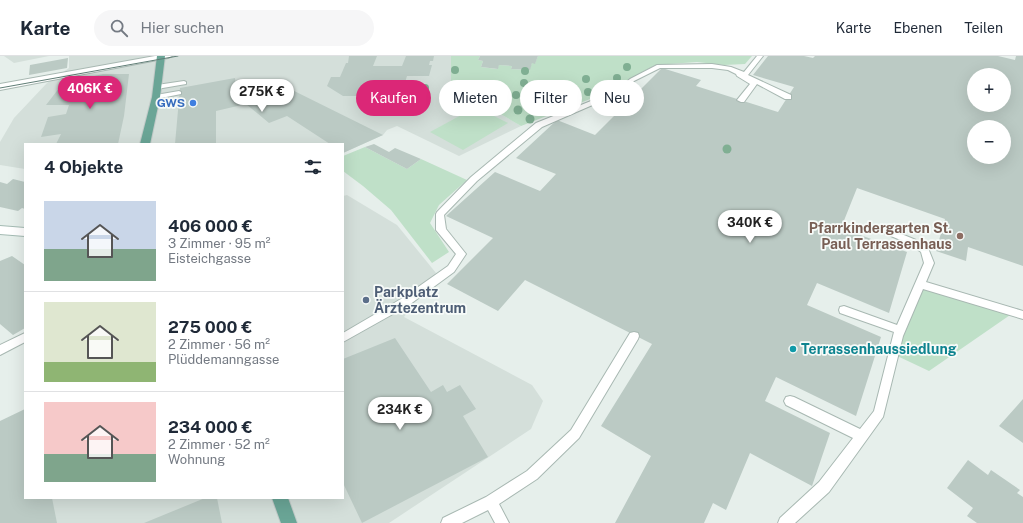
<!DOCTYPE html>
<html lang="de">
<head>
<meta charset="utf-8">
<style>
	:root { --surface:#fff; --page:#f6f6f7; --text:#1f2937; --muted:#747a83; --line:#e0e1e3; --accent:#db2777 }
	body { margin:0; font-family:"Public Sans",sans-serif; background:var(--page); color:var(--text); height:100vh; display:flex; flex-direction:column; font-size:15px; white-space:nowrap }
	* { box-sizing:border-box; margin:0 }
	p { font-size:13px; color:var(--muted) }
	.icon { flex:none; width:22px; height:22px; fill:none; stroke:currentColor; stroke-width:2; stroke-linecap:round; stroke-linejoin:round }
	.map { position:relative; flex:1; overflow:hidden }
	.details { position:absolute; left:24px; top:87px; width:320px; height:356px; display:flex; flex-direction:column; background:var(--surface); border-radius:0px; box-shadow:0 4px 16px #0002 }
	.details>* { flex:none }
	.top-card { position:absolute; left:356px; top:24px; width:380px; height:36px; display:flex; gap:8px }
	.controls { position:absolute; left:967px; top:12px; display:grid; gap:8px }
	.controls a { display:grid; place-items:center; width:44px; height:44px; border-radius:50%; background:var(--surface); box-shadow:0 4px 16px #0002; font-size:20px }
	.price { position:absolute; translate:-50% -34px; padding:0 9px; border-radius:14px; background:#fff; color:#222; font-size:13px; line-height:26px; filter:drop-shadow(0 1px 2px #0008) }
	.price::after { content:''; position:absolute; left:50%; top:24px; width:12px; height:9px; margin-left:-6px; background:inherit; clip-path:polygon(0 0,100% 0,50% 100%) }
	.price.active { background:var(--accent); color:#fff }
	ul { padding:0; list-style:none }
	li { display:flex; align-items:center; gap:12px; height:100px; padding:0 20px }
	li+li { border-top:1px solid var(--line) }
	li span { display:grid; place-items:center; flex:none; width:112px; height:80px; border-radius:0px; color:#555 }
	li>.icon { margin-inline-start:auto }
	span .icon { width:48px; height:48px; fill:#fffc; stroke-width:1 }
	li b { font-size:17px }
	h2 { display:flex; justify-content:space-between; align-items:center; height:48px; padding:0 20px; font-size:17px }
	.chip { padding:0 14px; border-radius:18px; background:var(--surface); box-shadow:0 4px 16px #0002; font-size:14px; line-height:36px }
	.chip.active { background:var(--accent); color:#fff }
	header { display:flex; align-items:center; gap:24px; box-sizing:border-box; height:56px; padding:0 20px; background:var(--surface); border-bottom:1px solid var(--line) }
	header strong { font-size:19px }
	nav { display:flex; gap:22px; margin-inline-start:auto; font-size:14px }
	.search { width:280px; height:36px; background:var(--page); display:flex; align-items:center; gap:10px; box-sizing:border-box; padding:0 14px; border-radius:22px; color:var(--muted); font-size:15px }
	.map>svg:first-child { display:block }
</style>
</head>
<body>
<header>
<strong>Karte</strong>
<div class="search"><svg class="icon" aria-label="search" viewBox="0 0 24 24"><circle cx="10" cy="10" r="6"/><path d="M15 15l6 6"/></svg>Hier suchen</div>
<nav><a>Karte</a><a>Ebenen</a><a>Teilen</a></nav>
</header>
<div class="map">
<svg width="1023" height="467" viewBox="0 0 1023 467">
	<rect width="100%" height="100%" fill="#e6efeb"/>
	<path fill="#d4dfda" d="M4,0H49L14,7Z
		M69,0H451L452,29L521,70L459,100L397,70L387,74L383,79L343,97V88H25V113L0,109V86L14,62L47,27L69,12Z
		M347,139L397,169L436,217L404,261L532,329L543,345L531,373L389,467H0V365L25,442H343V140Z"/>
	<path fill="#bfe0c8" d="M451,0H480L478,4L483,5L481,11L497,13L499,9L512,10L511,13L529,14L532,7H535L538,0H752L745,8L724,9L697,6L655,9L603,38L521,70L451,29Z
		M476,51L508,67L463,94L430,76Z
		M365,91L407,113L421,103L467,124L439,149L430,167L449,196L432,207L391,154L363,130L343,115V100Z
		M920,228L1013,257L929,315L893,298Z"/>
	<path fill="#bbcac4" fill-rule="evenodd" d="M349,0H377L373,10H402L406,0H434L433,5H430L429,9H432L429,20H407L401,40H343L327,30L331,21H340L346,7H348Z
		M480,0H538L535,8L532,7L530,14L511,13L512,10L499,9L498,13L481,11L483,5L478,4Z
		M768,0H804L813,2L815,0H998L1015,4L1016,0H1023V210L968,191L966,205L936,195L945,163L857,132L841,172L907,196L889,257L817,227L807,249L881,281L856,360L776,321L765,345L830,377L812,430L750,397L726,454L713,447L704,467H615L651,400L601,370L652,288L525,224L498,255L447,228L493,182L446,160L495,116L540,135L556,118L516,102L557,64L595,79L662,12L701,24L696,30L778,56L794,31L753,19ZM974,19H1004V49H974ZM974,71H1004V101H974Z
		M68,2L67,12L29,19L30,9Z
		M103,18H129L124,60L118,88H56L61,78L41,81L48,61L66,58L69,49H46L63,27Z
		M235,22L236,32L274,25L383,79L343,97V88H330L287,60L269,67L246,48L216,55V88H175L180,32Z
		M366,43V42H380L378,48H364Z
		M374,88L389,96L395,92L421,103L407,113L365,91Z
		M13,123L25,126V153L22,152L18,155L0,151V126L7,128Z
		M12,200L25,209V272L13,279L0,268V205Z
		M395,282L431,336L443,329L447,336L460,329L476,353L463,360L488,401L362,467L343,427V303Z
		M1023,343V387L999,370Z
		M25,353V442H52L57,467H0V365Z
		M968,404L988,419L991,414L1020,434L1017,437L1023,441V467H977L967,460L973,452L947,432Z
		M205,442H217L222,467H144Z"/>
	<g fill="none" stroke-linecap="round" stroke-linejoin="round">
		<defs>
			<path id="lane" d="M757,0H763L748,19L791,39V43H785L757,28L744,46H741L737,44L750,28L737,20L736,18L728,14L712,12H660L634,25L620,37L542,71L477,125L444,159L446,173L466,198L454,216L409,249L343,286V277L401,243L448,210L456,198L436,174V158L437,156L471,121L536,67L616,35L630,23L657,9L712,8L731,11L744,16Z
				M184,25L186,26V28L157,33L154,31L157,29Z
				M179,35L181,36V38L156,43L152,41L156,39Z
				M882,170L916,184L928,192L934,207L926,226L1023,255V263L923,233L903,280L883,361L829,436L795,467H778L780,462L819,426L853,382L786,349L784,345L786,341L790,340L794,341L860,373L874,355L894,276L840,257L839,254L840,251L844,250L897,269L924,207L921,196L910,188L879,175L877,173L879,171Z
				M634,276L638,277L639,280L638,283L579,382L537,423L499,448L509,467H495L488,454L462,467H441L443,462L486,441L527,415L571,374L630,277Z
				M25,277V286L0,299V289Z"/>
			<path id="street" d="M155,0H172L168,2L0,34V28Z"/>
			<path id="secondary" d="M0,170L25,172V180L0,178Z"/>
			<path id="primary" d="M157,0H165L160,41L150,88H140L152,41Z
				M272,442H288L297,467H281Z"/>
		</defs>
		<use href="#lane" stroke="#a8b8b2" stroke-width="2"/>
		<use href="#street" stroke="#a8b8b2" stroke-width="2"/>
		<use href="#secondary" stroke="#a4bbb3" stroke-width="2"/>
		<use href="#primary" stroke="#c2cac8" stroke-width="2"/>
		<use href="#lane" fill="#fff" fill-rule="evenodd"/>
		<use href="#street" fill="#fff" fill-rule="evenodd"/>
		<use href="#secondary" fill="#fff" fill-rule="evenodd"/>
		<use href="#primary" fill="#6aa596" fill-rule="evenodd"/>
		<path stroke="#5f7d75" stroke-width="1" d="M0,32L178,0"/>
	</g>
	<g fill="#80af93">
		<circle cx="627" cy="11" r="4"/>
		<circle cx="455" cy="14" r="4"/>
		<circle cx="525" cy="15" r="4"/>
		<circle cx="617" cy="22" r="4"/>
		<circle cx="586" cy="23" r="4"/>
		<circle cx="524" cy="27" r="4"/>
		<circle cx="455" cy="29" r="4"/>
		<circle cx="543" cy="31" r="4"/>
		<circle cx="425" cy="32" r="4"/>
		<circle cx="499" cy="34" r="4"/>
		<circle cx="473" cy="36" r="4"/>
		<circle cx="588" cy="36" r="4"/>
		<circle cx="516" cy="39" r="4"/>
		<circle cx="484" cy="45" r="4.5"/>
		<circle cx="566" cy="47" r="4.5"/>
		<circle cx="551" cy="50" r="4.5"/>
		<circle cx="499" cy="53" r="4.5"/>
		<circle cx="518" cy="54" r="4.5"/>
		<circle cx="540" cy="55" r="4.5"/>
		<circle cx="530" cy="63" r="4.5"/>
		<circle cx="727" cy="93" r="4.5"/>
	</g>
	<circle fill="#3f7fe0" stroke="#f7fbf9" stroke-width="1.5" cx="193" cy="47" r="4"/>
	<circle fill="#8d6e63" stroke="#f7fbf9" stroke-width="1.5" cx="960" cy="180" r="4"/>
	<circle fill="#5c6f8a" stroke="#f7fbf9" stroke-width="1.5" cx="366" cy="244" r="4"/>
	<circle fill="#0f9aa8" stroke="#f7fbf9" stroke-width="1.5" cx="793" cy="293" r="4"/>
	<g text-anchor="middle" stroke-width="3.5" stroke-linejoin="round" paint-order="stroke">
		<g font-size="12" font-weight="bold" fill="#366cbe" stroke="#f7fbf9" text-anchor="end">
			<text x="185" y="51">GWS</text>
		</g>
		<g font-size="14" font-weight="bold" fill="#785e54" stroke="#f7fbf9" text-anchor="end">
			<text x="952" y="177">Pfarrkindergarten St.<tspan x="952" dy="16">Paul Terrassenhaus</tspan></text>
		</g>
		<g font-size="14" font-weight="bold" fill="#4e5e75" stroke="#f7fbf9" text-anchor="start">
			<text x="374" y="241">Parkplatz<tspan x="374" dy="16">Ärztezentrum</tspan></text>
		</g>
		<g font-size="14" font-weight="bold" fill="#0d838f" stroke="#f7fbf9" text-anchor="start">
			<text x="801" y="298">Terrassenhaussiedlung</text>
		</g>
	</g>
</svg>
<div class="controls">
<a>+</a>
<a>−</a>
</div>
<b class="price active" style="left:90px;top:54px">406K €</b>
<b class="price" style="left:262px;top:57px">275K €</b>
<b class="price" style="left:750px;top:188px">340K €</b>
<b class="price" style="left:400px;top:375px">234K €</b>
<div class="top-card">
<a class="chip active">Kaufen</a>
<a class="chip">Mieten</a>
<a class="chip">Filter</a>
<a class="chip">Neu</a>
</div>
<section class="details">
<h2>4 Objekte<svg class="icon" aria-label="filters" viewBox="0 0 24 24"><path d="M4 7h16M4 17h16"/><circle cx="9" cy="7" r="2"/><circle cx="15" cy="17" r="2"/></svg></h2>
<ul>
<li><span style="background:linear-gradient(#c9d6e8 60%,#7fa58c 0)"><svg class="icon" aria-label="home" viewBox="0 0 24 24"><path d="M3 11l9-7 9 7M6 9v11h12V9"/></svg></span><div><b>406 000 €</b><p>3 Zimmer · 95 m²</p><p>Eisteichgasse</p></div></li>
<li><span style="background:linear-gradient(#dfe7d0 75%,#8fb573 0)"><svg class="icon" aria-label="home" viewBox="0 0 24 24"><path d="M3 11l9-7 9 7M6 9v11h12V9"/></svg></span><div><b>275 000 €</b><p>2 Zimmer · 56 m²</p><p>Plüddemanngasse</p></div></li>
<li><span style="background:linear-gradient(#f6c9c9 65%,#7fa58c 0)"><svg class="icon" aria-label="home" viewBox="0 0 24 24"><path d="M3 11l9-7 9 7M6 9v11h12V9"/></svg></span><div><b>234 000 €</b><p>2 Zimmer · 52 m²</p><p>Wohnung</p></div></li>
</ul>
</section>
</div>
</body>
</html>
